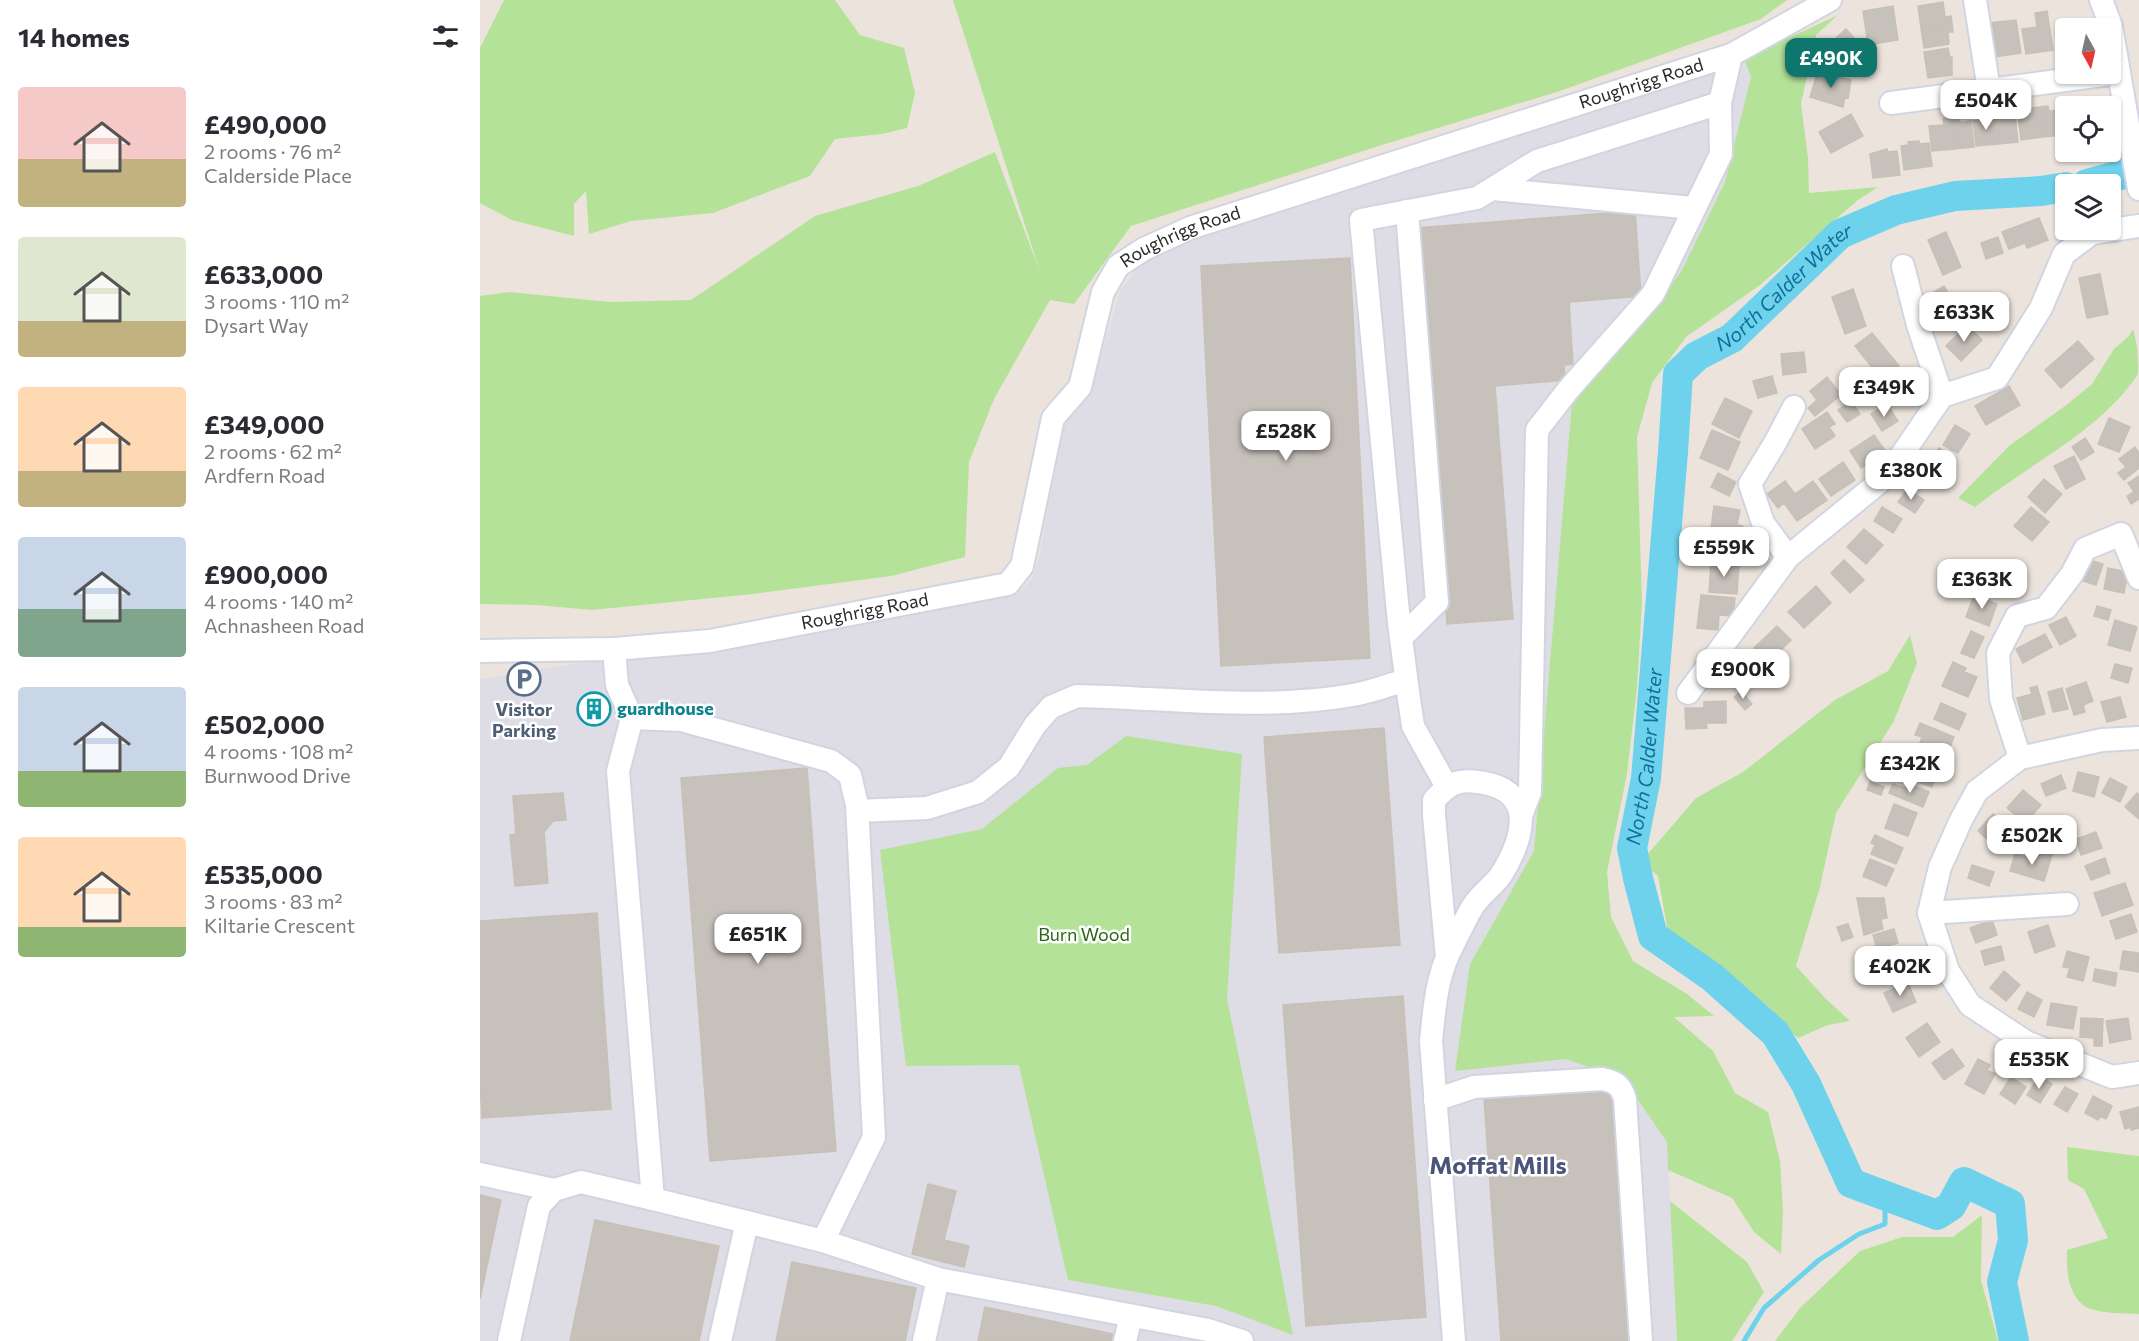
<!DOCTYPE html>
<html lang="en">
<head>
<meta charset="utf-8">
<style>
	:root { --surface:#fff; --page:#f7f7f7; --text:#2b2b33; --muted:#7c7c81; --accent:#0f766e }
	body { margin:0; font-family:Commissioner,sans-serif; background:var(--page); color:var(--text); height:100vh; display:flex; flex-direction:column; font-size:22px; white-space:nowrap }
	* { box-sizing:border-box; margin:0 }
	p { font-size:20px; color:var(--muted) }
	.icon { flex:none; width:33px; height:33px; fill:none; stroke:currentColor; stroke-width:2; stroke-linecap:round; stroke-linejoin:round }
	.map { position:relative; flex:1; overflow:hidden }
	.sheet { display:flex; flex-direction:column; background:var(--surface); width:480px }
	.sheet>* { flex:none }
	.needle { width:39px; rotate:172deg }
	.tools { position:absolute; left:1575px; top:18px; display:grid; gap:12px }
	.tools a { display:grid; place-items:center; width:66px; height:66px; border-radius:6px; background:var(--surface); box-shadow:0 2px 4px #0004; font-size:30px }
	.price { position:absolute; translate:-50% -51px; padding:0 14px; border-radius:12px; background:#fff; color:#222; font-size:20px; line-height:39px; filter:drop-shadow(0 2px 3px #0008) }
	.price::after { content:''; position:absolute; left:50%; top:36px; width:18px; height:14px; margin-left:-9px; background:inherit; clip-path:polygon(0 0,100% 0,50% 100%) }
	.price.current { background:var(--accent); color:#fff }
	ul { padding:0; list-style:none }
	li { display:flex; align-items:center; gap:18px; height:150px; padding:0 18px }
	li span { display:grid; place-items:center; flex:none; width:168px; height:120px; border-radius:6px; color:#555 }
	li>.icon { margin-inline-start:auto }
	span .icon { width:72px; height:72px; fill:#fffc; stroke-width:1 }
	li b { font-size:26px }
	h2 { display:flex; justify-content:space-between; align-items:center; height:72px; padding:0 18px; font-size:26px }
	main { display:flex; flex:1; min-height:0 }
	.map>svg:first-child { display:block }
</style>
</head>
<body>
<main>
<section class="sheet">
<h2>14 homes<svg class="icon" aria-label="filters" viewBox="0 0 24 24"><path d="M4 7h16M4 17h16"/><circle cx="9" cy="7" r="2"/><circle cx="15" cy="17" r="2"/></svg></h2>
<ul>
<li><span style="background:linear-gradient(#f6c9c9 60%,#c2b280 0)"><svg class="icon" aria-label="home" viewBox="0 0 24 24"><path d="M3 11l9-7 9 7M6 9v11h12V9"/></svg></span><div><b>£490,000</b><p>2 rooms · 76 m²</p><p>Calderside Place</p></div></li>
<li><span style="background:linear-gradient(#dfe7d0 70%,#c2b280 0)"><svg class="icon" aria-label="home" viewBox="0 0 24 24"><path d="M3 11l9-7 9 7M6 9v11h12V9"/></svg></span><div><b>£633,000</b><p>3 rooms · 110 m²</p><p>Dysart Way</p></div></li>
<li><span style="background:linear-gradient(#ffd9b3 70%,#c2b280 0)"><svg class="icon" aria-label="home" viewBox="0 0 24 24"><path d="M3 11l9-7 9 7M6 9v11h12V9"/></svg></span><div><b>£349,000</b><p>2 rooms · 62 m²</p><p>Ardfern Road</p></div></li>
<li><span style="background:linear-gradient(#c9d6e8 60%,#7fa58c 0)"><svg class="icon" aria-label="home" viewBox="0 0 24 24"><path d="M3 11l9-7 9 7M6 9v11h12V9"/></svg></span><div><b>£900,000</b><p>4 rooms · 140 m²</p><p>Achnasheen Road</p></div></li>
<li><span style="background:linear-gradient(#c9d6e8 70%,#8fb573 0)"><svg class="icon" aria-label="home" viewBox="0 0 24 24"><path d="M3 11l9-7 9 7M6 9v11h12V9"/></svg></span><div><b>£502,000</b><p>4 rooms · 108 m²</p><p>Burnwood Drive</p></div></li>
<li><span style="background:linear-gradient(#ffd9b3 75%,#8fb573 0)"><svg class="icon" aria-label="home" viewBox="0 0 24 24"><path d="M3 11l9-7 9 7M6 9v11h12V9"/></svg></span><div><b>£535,000</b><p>3 rooms · 83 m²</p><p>Kiltarie Crescent</p></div></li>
</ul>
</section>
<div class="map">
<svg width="1659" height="1341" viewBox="0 0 1659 1341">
	<rect width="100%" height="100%" fill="#ece4dc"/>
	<path fill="#dedce4" d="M1264,59L1271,77L1257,144L1245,182L1202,270L1171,313L1092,402L1054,851L1144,1080L1187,1142L1197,1341H0V679L526,596L541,590L552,579L558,562L584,424L608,397L641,289L659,266L687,249L756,224Z"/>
	<path fill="#b5e299" d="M24,0H355L380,35L424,48L435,93L427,128L402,134L355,139L330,176L233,213L151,221L109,234L106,191L94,204V236L32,220L0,203V48Z
		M473,0H1307L1281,19L1077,92L905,144L651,226L594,304L570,300L514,399L489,462L485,557L411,576L273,594L112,610L57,605L0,604V296L29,292L130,302L211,300L335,216L438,186L515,152L560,272Z
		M1358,15L1336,35L1321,104L1328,158L1329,193L1398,187L1378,200L1280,285L1206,337L1172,383L1157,437L1162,603L1157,688L1147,774L1127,872L1131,917L1153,961L1207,994L1234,1016L1194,1017L1233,1051L1255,1093L1288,1112L1300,1161L1303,1211L1301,1254L1274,1232L1252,1198L1188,1170L1187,1142L1144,1080L1086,1059L975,1071L990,964L1054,851L1092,402L1171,313L1202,270L1245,182L1271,77L1264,59Z
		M1653,329C1657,342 1659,360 1658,374C1655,379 1651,384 1647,389C1608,437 1544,468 1495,507L1478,498L1530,445L1585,406L1612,384L1634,349L1649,336Z
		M1430,635L1437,663L1414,721L1356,813L1340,887L1316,966L1345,998L1370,1021L1348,1025L1318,1038L1251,979L1219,960L1189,938L1178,876L1161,862L1216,798L1263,772L1355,700L1408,671Z
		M646,736L762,754L747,999L779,1154L813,1335L736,1306L588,1280L539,1065L426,1066L400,850L502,829L578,768L607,765Z
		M1587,1147L1659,1156V1314C1644,1313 1625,1314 1611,1309C1588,1301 1586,1270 1587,1250L1628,1238L1604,1189L1588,1180Z
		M1190,1201L1267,1262L1284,1292L1252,1341H1197Z
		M1502,1215L1501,1280L1518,1341H1295L1320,1308L1380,1251L1422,1237H1473Z"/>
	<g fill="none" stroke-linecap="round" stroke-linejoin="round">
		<path stroke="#6fd2ed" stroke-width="5" d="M1264,1341L1284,1308L1339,1260L1379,1234L1405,1224V1197"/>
		<g stroke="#6fd2ed" stroke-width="30">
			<path d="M1607,184L1659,170"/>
			<path id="s1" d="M1534,1341L1522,1282L1533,1240L1530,1204L1484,1182L1471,1206L1457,1215L1371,1183L1326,1084L1295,1033L1232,977L1173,936L1158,878L1152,848L1166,778L1193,452L1198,374L1217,356L1252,338L1360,234L1416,210L1475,196L1561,191L1586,187"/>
		</g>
	</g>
	<path fill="#c7c1bb" stroke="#c7c0b5" stroke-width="1.5" d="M1463,2L1465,17L1471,16L1472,23L1441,28L1438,6Z
		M1413,6L1418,40L1388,45L1383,11Z
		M1567,11L1573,50L1546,54L1542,29L1557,27L1555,13Z
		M1536,20L1541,53L1514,57L1509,23Z
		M1604,20L1605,28H1586V47L1580,48L1576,25Z
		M1472,23L1473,32H1468L1469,44L1444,48L1441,28Z
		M1366,29L1384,49L1364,67L1346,47Z
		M1468,48L1470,58L1472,57V75L1448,78L1444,52Z
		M1338,71L1371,80L1368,98L1365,97L1363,107L1330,97Z
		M1603,101L1604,103L1613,102L1614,106H1586L1594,105L1593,102Z
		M1568,106L1569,111L1581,110L1583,135L1563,137L1560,107Z
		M1560,107L1563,137L1541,140L1538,115L1553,113L1552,108Z
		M1523,112L1524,117L1535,116L1538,142L1518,144L1514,113Z
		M1514,113L1518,144L1496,146L1493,121L1508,119L1507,114Z
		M1371,114L1383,136L1351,153L1339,132Z
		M1479,117L1480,123L1491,121L1494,147L1474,149L1471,118Z
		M1471,118L1474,149L1452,151L1449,126L1464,125L1463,119Z
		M1439,141V144L1449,143L1452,166L1424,170L1421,146L1429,145L1428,142Z
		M1407,149L1408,152L1417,151L1420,175L1393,178L1390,154Z
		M1155,211L1161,296L1089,302L1093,364L1084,365L1085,380L1015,386L1033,619L967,624L936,228Z
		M1559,218L1568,240L1547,248L1545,243L1529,249L1522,232Z
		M1466,232L1481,267L1463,275L1448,240Z
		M1518,237L1523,253L1506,259L1501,243Z
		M870,258L890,658L741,666L721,266Z
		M1620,274L1628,314L1607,318L1599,278Z
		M1464,286L1474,303L1456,314L1446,297Z
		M1373,289L1386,326L1365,334L1352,297Z
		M1514,293L1529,307L1511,326L1506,321L1502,325L1493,315Z
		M1487,325L1502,340L1481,361L1466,346Z
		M1392,333L1419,366L1402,380L1375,346Z
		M1598,341L1614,359L1581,388L1565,370Z
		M1324,352L1326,372L1303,375L1301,354Z
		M1437,368L1453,390L1437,402L1421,379Z
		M1292,376L1297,393L1278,398L1273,381Z
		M1347,377L1361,395L1335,416L1328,408L1337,400L1330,391Z
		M1529,386L1540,405L1506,425L1495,406Z
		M1245,398L1272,411L1259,438L1232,424Z
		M1371,401L1380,414L1367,422L1358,410Z
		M1407,404L1418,421L1402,431L1391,414Z
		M1347,412L1355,424L1349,427L1355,436L1335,449L1322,429Z
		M1629,418L1650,427L1639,452L1618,444Z
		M1475,425L1490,434L1478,453L1463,445Z
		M1232,430L1260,442L1248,470L1220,458Z
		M1394,435L1406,452L1381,468L1370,451Z
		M1605,438L1614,452L1601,460L1592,447Z
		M1655,447L1659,453V468L1644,480L1638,473L1646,467L1639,459Z
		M1459,448L1475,460L1459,482L1443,470Z
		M1594,456L1605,479L1586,489L1574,466Z
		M1363,462L1375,480L1351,496L1339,479Z
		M1238,473L1256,482L1249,496L1231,487Z
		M1659,476V499L1651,504L1647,496L1654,492L1648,483Z
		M1564,479L1582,494L1565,513L1548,497Z
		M1305,481L1315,494L1333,481L1347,500L1317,521L1304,503L1298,508L1287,494Z
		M1427,489L1444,500L1435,513L1418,502Z
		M1234,506L1260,510L1257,525L1263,526L1262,534L1231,529Z
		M1402,507L1422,519L1413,533L1394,521Z
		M1551,507L1569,522L1552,541L1534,526Z
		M1384,529L1403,545L1386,564L1367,547Z
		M1234,534L1256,537L1254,555L1232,553Z
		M1607,559L1623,564L1616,585L1600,580Z
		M1364,560L1384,580L1370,593L1351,573Z
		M1231,562L1259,563L1257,594L1229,592Z
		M1628,568L1648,572L1644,593L1624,589Z
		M1505,576L1519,583L1513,596L1498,589Z
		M1336,586L1351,603L1324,628L1308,612Z
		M1221,595L1255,598L1253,616L1239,615L1238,630L1217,628Z
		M1494,595L1517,604L1509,626L1486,617Z
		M1617,606L1631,610L1628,620L1614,616Z
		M1586,617L1596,636L1580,645L1569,625Z
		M1635,620L1657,627L1650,651L1628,645Z
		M1297,626L1311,640L1289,662L1274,648Z
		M1491,631L1504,637L1494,658L1481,653Z
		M1565,634L1572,647L1543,663L1536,649Z
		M1264,657L1278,671L1262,688L1247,674Z
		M1473,662L1486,668L1484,672L1497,677L1488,697L1462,686Z
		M1635,664L1652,668L1648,683L1631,678Z
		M1606,682L1613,701L1603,705L1605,712L1594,715L1586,689Z
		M1557,686L1565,714L1543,720L1537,698L1552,694L1550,688Z
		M1582,688L1588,709L1573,712L1568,692Z
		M1261,691L1272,704L1265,710L1254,697Z
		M1640,697L1646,717L1627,722L1621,702Z
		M1246,701V723H1226L1227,728L1206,729L1205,708H1224V702Z
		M123,703L124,713L106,715L104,706Z
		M1461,703L1486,714L1479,730L1454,719Z
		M1440,723L1474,737L1466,757L1439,746L1442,737L1435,735Z
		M904,728L920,945L799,953L784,737Z
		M1440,759L1459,767L1452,787L1432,779Z
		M327,768L356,1151L230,1161L201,778Z
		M1598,772L1619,777L1614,797L1593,791Z
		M1581,775L1586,788L1566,796L1561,784Z
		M1630,778L1647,787L1640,802L1622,793Z
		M1390,782L1404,787L1401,795L1387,790Z
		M1427,783L1449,792L1443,807L1409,793L1413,784L1425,788Z
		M1543,790L1561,805L1545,823L1527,808Z
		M83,793L86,820L73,821L64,832L68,883L35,886L30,835L36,834L33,796Z
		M1657,793L1659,795V819L1645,807Z
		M1414,804L1437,813L1428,836L1405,828Z
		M1513,814L1524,824L1509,841L1498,831Z
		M1616,832L1622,848L1601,855L1596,839Z
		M1395,835L1423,848L1416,864L1391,854L1395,845L1391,843Z
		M1556,851L1572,855L1564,881L1530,871L1535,854L1554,859Z
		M1625,858L1630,873L1611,880L1605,866Z
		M1390,859L1414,869L1406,886L1383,876Z
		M1492,865L1514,872L1509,886L1488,878Z
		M1645,883L1653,905L1622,916L1614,893Z
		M1377,898H1404L1407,918L1401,919L1403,929L1384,935Z
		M117,913L131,1109L2,1118L0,1083V921Z
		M1651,914L1657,932L1636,939L1630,921Z
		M1512,920L1517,935L1496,943L1490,928Z
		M1368,924L1373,937L1362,941L1357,927Z
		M1568,925L1575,946L1555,953L1548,932Z
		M1414,929L1418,943L1397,949L1393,935Z
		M1521,946L1524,960L1505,965L1501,951Z
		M1587,951L1609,957L1603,981L1587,977L1590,968L1583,967Z
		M1643,951L1659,953V972L1640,969Z
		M1419,958L1424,971L1406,979L1400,966Z
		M1615,969L1637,973L1635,986L1613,981Z
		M1524,971L1540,985L1526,1001L1510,988Z
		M1428,983L1436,1002L1413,1012L1404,993Z
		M1547,992L1562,1000L1554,1017L1538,1009Z
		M923,996L946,1317L826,1326L803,1005Z
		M1571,1003L1597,1007L1593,1029L1567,1025Z
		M1601,1018L1623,1019L1622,1046H1614V1038L1600,1037Z
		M1648,1018L1651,1039L1630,1043L1626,1021Z
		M1447,1023L1460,1042L1439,1057L1426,1038Z
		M1472,1049L1484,1066L1464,1080L1452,1063Z
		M1498,1059L1510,1065L1507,1070L1515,1074L1504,1094L1485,1084Z
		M1559,1076L1572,1084L1560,1103L1547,1095Z
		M1531,1077L1546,1087L1535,1104L1520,1094Z
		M1585,1087L1598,1094L1587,1112L1574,1104Z
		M1131,1089L1149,1341H1021L1004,1098Z
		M1613,1096L1632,1106L1626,1119L1620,1116L1618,1120L1605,1113Z
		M1659,1107V1128L1651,1130V1127L1645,1129L1640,1112Z
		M448,1184L476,1191L464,1240L489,1246L484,1267L432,1254Z
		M0,1195L21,1200L0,1299Z
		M115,1220L239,1246L219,1341H90Z
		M312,1262L436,1288L425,1341H296Z
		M505,1307L633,1334L631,1341H498Z"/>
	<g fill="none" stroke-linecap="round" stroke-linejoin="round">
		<defs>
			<g id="minor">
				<path d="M1495,0L1509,90"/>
				<path d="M1621,0L1631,26L1659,189"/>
				<path d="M1411,103L1630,74"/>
				<path d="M1013,189L1213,208"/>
				<path d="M1423,266L1438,325L1462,396"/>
				<path d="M1308,557L1283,523L1270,484L1295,443L1314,407"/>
				<path d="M921,638L957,602L927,211"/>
				<path d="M134,649L137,685L152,718L201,720L351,761L370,775L377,805L394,1137L343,1241"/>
				<path id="s2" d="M0,651L134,649L230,641L528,584L542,566L573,418L600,387L623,292L638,266L664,249L710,228L1251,55L1350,0"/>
				<path d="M1208,693L1308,557L1408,475L1462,396L1517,378L1561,308L1584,254L1612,233L1659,226"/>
				<path d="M152,718L138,771L173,1199L343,1241L458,1279L728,1330L762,1341"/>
				<path d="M1659,738L1622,740L1540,758L1497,791L1481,820L1460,867L1449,913L1468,971L1490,1005L1546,1042L1632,1077L1659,1073"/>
				<path d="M1540,758L1521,699L1518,653L1537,616L1566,608L1592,574L1605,549L1641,534L1659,578"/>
				<path d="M967,787L933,726L928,692L919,623L881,220L997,198L1057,161L1240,103L1251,55"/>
				<path d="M378,811L447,808L498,792L529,767L555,725L571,707L597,696C689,698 782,711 873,695C891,692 909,685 926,680"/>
				<path d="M1042,813L1050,792L1057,430L1088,390L1173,294L1241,154L1240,103"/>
				<path d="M1449,913L1587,904"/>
				<path d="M967,958L954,815V800C969,784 976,779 998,782C1057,789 1045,836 1021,875C1013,886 1001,894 993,906C984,921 976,939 968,955C956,982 954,1012 951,1041L974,1341"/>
				<path d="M955,1100L994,1087L1122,1079C1136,1082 1141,1085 1145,1099L1161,1341"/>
				<path d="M0,1174L74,1190"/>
				<path d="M29,1341L59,1206L74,1190L101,1182L173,1199"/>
				<path d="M240,1341L267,1222"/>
				<path d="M444,1341L458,1279"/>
				<path d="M645,1341L651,1316"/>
			</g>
		</defs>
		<use href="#minor" stroke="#d1d5e2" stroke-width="26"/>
		<use href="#minor" stroke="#fff" stroke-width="22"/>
	</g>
	<defs>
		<symbol id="parking-ring" viewBox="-11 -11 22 22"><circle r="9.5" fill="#fff" stroke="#5c6f8a" stroke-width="1.5"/><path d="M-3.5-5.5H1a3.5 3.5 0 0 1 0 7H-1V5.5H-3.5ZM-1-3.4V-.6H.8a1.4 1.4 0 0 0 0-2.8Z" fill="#5c6f8a"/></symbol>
		<symbol id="building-ring" viewBox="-11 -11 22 22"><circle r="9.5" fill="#fff" stroke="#0f9aa8" stroke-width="1.5"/><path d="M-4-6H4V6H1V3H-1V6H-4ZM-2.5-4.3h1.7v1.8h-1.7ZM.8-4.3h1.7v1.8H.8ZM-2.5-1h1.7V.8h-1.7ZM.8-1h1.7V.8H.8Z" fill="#0f9aa8"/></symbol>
	</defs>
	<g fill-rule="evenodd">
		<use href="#parking-ring" x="25" y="660" width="38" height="38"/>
		<use href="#building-ring" x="95" y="690" width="38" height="38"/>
	</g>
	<g text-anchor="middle" stroke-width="5" stroke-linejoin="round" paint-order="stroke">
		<g font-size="18" fill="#2a2a2a" stroke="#fff">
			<text dy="6" stroke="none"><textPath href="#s2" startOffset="1432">Roughrigg Road</textPath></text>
			<text dy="6" stroke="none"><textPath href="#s2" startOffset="946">Roughrigg Road</textPath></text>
			<text dy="6" stroke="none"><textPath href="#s2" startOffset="388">Roughrigg Road</textPath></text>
		</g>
		<g font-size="18" font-weight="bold" fill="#0d838f" stroke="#fff" text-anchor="start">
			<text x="137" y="715">guardhouse</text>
		</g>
		<g font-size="18" font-weight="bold" fill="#4e5e75" stroke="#fff">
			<text x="44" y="716">Visitor<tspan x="44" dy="21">Parking</tspan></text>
		</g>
		<g font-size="18" fill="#2e661b" stroke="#fff">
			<text x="604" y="941">Burn Wood</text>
		</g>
		<g font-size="20" font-style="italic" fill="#0f7098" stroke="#fff">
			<text dy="7" stroke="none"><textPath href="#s1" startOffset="1356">North Calder Water</textPath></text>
			<text dy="7" stroke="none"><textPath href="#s1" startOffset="834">North Calder Water</textPath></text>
		</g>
		<g font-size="24" font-weight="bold" fill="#4b557a" stroke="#fff">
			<text x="1018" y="1174">Moffat Mills</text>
		</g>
	</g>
</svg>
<div class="tools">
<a><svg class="needle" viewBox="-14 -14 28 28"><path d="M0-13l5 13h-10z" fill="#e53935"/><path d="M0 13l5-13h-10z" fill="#7c7c81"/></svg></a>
<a><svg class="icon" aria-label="locate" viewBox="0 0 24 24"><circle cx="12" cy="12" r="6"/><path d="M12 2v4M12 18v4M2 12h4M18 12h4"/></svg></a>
<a><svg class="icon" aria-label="layers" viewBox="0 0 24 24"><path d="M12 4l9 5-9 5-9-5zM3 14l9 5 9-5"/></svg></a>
</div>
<b class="price current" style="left:1351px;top:89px">£490K</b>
<b class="price" style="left:1506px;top:131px">£504K</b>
<b class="price" style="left:1484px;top:343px">£633K</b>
<b class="price" style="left:1404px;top:418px">£349K</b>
<b class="price" style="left:806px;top:462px">£528K</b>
<b class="price" style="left:1431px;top:501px">£380K</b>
<b class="price" style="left:1244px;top:578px">£559K</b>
<b class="price" style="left:1502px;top:610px">£363K</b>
<b class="price" style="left:1263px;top:700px">£900K</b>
<b class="price" style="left:1430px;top:794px">£342K</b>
<b class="price" style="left:1552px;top:866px">£502K</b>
<b class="price" style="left:278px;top:965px">£651K</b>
<b class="price" style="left:1420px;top:997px">£402K</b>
<b class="price" style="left:1559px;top:1090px">£535K</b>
</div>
</main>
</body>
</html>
